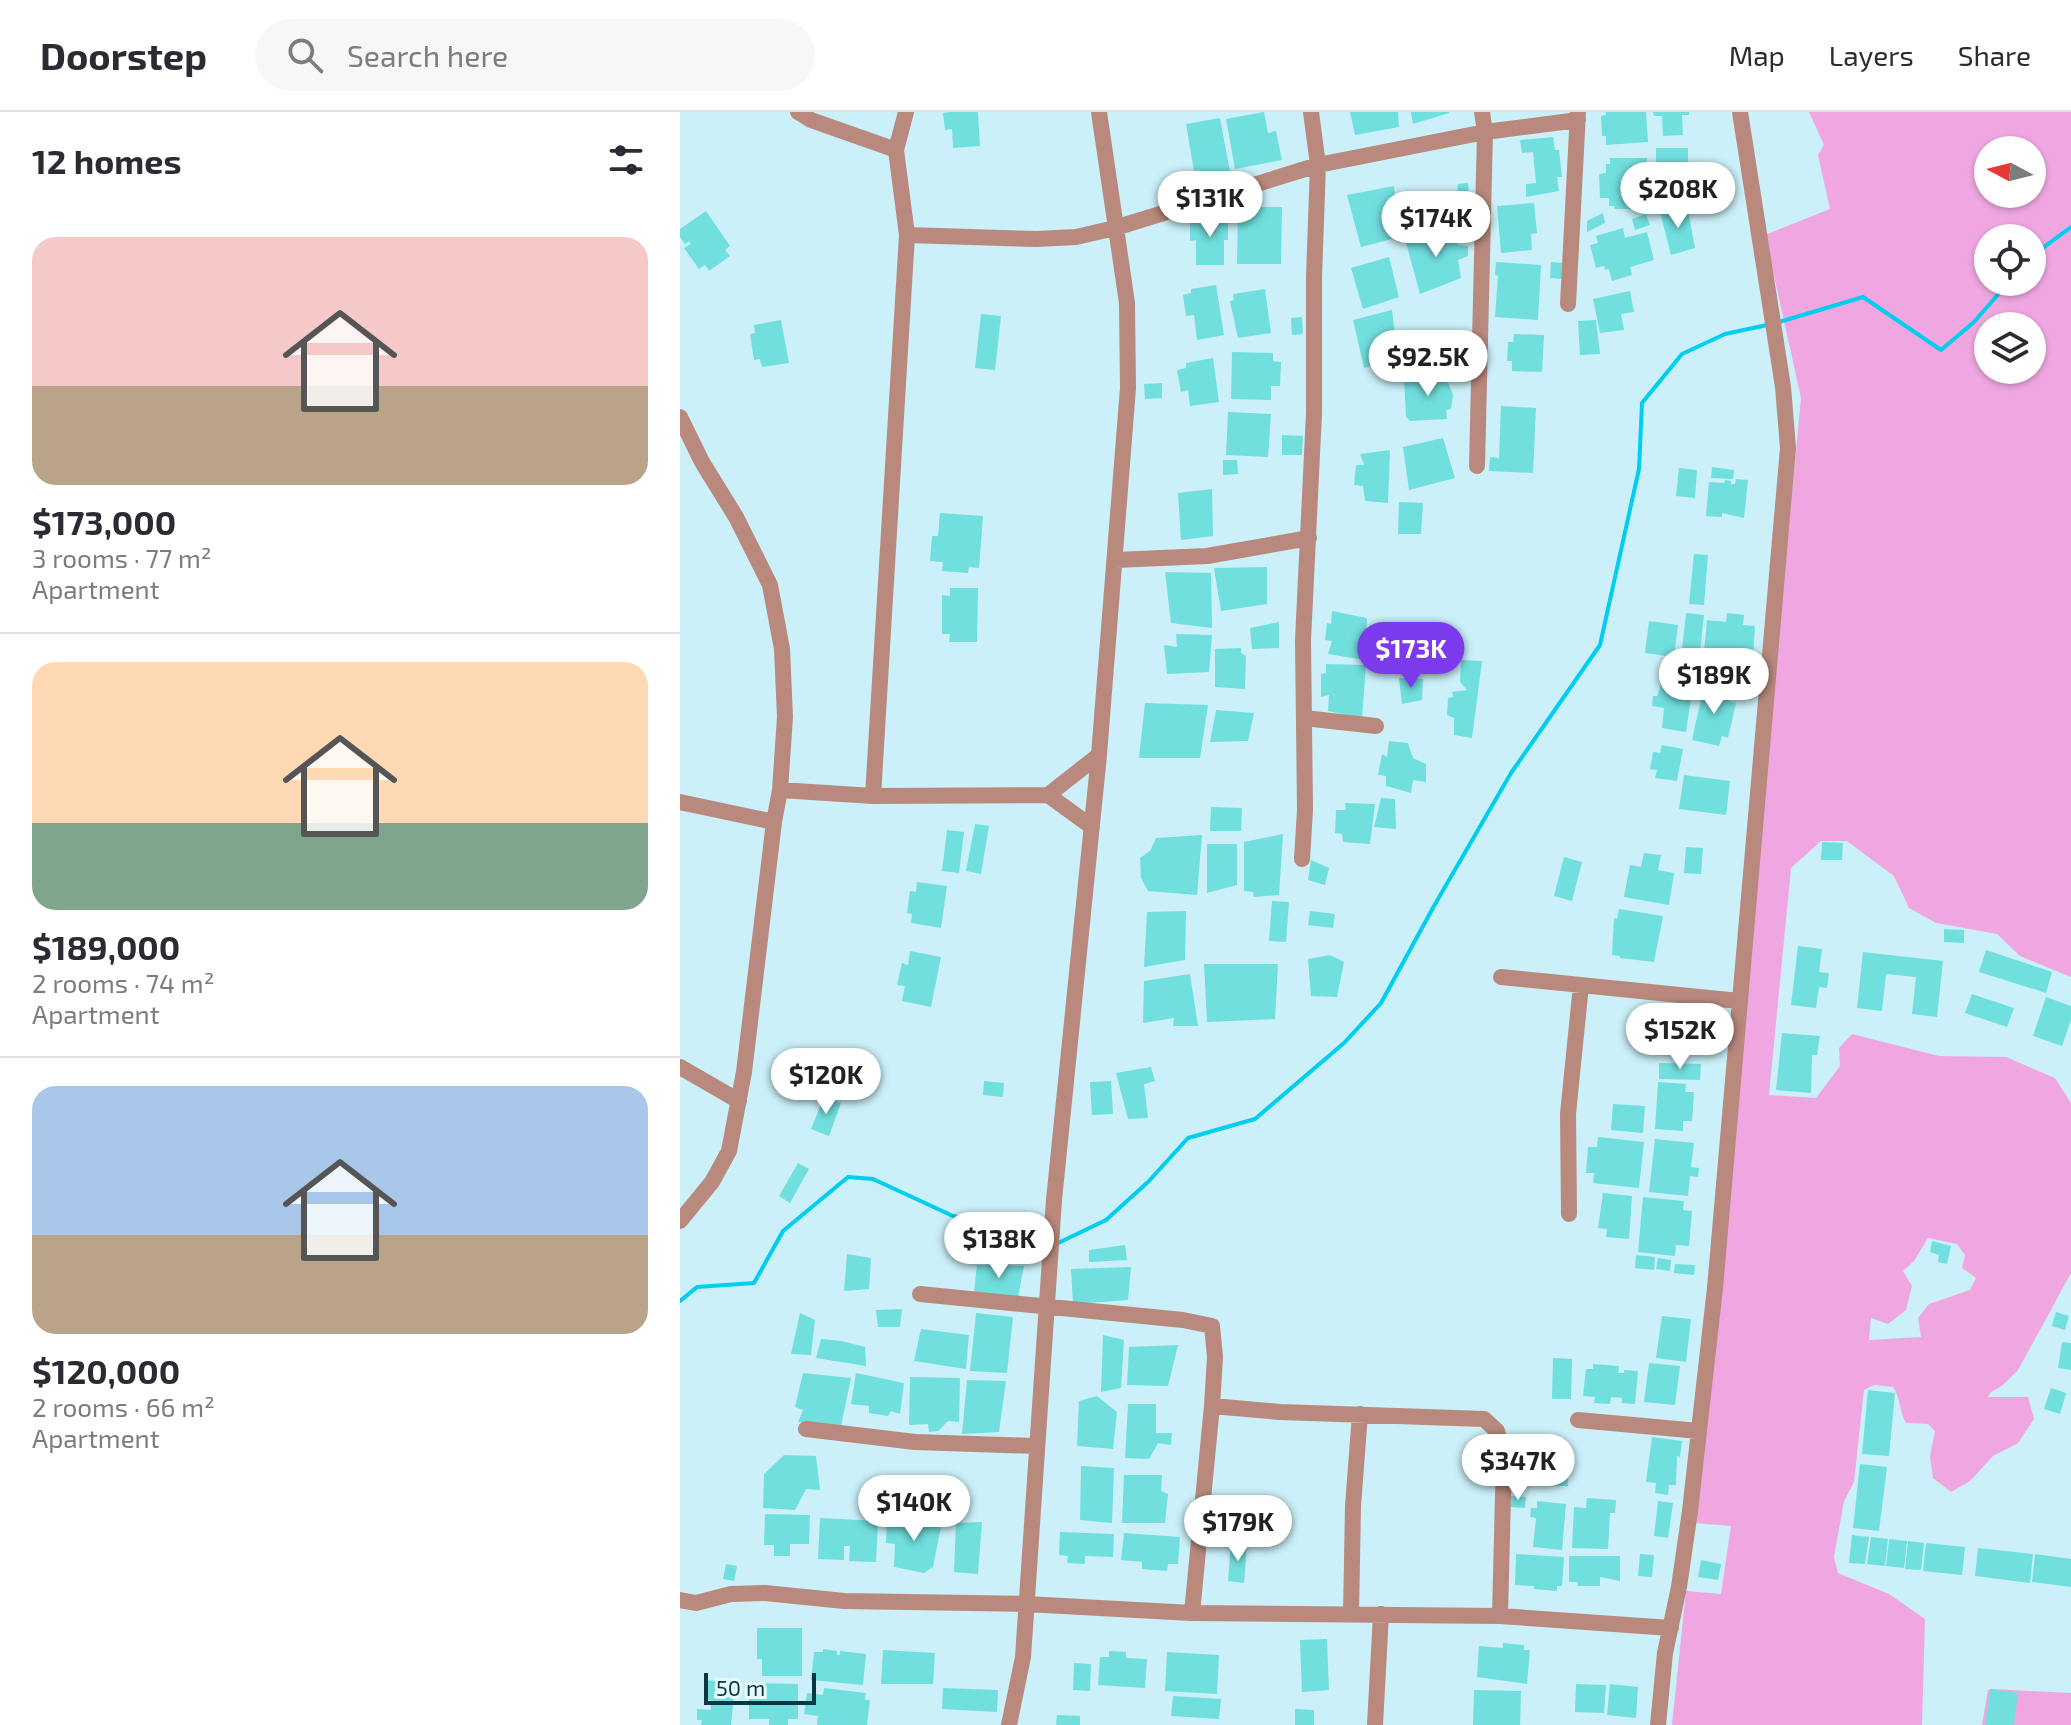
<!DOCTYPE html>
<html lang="en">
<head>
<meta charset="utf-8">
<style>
	:root { --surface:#fff; --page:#f7f7f7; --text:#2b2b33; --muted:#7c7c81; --line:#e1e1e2; --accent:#7c3aed }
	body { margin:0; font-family:"Exo 2",sans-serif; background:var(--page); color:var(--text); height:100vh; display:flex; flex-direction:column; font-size:30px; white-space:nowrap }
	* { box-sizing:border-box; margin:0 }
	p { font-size:26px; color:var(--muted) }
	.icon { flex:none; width:44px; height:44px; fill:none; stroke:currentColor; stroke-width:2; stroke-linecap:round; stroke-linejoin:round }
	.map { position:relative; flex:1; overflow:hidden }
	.sheet { display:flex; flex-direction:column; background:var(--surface); width:680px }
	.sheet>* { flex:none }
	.needle { width:52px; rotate:277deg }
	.fabs { position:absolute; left:1294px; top:24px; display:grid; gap:16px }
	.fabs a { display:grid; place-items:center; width:72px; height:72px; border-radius:50%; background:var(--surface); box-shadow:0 2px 6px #0004; font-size:40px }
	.scale { position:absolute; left:24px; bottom:20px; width:112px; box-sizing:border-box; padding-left:8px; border:4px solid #083842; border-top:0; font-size:22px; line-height:28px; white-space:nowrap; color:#083842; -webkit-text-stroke:6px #e7fafe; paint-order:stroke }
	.price { position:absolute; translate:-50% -68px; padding:0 18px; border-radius:28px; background:#fff; color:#222; font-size:26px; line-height:52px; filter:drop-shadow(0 2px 4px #0008) }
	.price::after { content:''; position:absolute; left:50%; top:48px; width:24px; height:18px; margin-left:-12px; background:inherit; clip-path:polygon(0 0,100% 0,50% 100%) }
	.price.selected { background:var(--accent); color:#fff }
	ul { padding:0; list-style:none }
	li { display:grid; align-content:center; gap:16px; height:424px; padding:0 32px }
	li+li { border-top:2px solid var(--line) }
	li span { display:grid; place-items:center; height:248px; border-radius:24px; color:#555 }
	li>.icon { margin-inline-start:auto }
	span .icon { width:144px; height:144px; fill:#fffc; stroke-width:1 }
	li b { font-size:34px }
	h2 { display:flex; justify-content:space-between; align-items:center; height:96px; padding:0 32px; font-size:34px }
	header { display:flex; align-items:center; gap:48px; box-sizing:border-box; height:112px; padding:0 40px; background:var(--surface); border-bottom:2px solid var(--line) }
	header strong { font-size:38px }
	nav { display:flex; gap:44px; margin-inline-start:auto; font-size:28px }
	.search { width:560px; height:72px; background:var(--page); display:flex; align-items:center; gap:20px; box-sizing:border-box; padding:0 28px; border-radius:44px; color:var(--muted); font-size:30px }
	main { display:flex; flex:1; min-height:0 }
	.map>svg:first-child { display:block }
</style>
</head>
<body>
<header>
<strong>Doorstep</strong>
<div class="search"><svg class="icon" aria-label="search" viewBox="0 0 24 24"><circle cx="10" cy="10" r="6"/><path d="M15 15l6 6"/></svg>Search here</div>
<nav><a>Map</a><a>Layers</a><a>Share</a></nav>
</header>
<main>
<section class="sheet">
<h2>12 homes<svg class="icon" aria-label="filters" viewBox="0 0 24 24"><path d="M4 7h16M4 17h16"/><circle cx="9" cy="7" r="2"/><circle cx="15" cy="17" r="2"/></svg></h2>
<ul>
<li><span style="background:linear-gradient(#f6c9c9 60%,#b9a48a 0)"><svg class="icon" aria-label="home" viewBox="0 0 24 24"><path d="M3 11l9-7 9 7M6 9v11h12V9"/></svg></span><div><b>$173,000</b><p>3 rooms · 77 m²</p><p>Apartment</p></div></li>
<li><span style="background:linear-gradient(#ffd9b3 65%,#7fa58c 0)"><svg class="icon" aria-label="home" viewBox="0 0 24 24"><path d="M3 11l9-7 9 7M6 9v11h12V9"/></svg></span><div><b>$189,000</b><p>2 rooms · 74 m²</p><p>Apartment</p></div></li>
<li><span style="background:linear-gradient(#a9c7e8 60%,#b9a48a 0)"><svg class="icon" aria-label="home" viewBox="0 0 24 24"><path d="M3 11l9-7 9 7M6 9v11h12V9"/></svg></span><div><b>$120,000</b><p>2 rooms · 66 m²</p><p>Apartment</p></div></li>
</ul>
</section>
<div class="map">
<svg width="1391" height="1613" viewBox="0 0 1391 1613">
	<rect width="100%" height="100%" fill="#cbf0f9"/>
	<path fill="#f0a7e1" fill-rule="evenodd" d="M1129,0H1391V865L1340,844L1317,822L1256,811L1229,796L1214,764L1167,729H1141L1111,756L1089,983L1136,986L1160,954L1159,936L1172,922L1259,944L1326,945L1375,966L1391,991V1161L1338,1258L1323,1273L1310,1281L1308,1285H1348L1354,1307L1338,1331L1313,1344L1290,1369L1271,1380L1253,1366L1250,1344L1255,1319L1248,1312L1226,1311C1219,1299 1221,1287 1213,1275L1194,1273L1184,1278L1174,1370L1164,1389L1154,1445L1158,1461L1209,1482L1245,1507L1242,1613H992L1006,1479L1041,1482L1051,1414L1014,1411L1121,286L1085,123L1150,97L1138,43L1144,33ZM1308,38H1352V82H1308ZM1308,126H1352V170H1308ZM1308,214H1352V258H1308ZM1248,1126L1277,1132L1285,1143L1282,1156L1296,1166L1290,1178L1249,1192L1238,1206L1241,1225L1189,1228L1191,1206L1208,1212L1226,1198L1232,1174L1223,1159L1234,1149Z
		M1311,1577L1391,1581V1613H1302L1308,1578Z"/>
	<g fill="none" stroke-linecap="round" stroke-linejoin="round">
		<path stroke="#00ceee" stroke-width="4" d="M1352,144L1391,115
			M1096,211L1183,185L1261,238L1294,210L1329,170
			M374,1133L426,1108L468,1070L508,1026L575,1007L664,931L701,891L754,794L831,661L920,533L959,357L962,291L1002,242L1045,222L1087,213
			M0,1189L17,1175L74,1171L103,1119L168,1065L193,1067L273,1104L339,1122L359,1141L367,1137"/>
	</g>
	<path fill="#71dfde" d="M270,0H298L300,34L273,36L272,17L265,18L263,1Z
		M584,0L588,21L596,19L602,48L555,57L546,7Z
		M670,0H718L719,15L675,23Z
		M731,0H769V1L733,12Z
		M926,0H966L968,30L926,33V24H922L921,4L926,3Z
		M973,0H1009V3H1002L1003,23L983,24L982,4H974Z
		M540,6L551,65L522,71L519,58L514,59L506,12Z
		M873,25L875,38H879L882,65H877L879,79L846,85V72L856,71L853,40L842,41L840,28Z
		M976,36H1008V87H976Z
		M930,46H967V97H935L934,94H929V86H920L919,62L926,61V52H930Z
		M788,71L791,105L742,113L737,87L777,81L778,72Z
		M714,74L720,125L681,135L667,83Z
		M854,91L857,121L851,122L852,138L821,141L817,94Z
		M1007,93L1015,136L991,143L980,100Z
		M558,95H602L601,152H557Z
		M26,99L50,134L45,138L50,144L29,159L25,153L19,157L4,136L11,132L9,129L5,132L0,125V117Z
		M923,101L925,111L907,120V109Z
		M966,102L970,113L955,118L952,107Z
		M548,103V128H544V153H516V128L510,129V108H520V104Z
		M943,116L945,126L967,120L974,148L950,155L952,163L932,169L929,157L925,158L924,154L916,156L910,133L918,131L916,124Z
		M773,117L778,133L788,134V144L778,148L781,166L740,182L725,127Z
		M709,145L719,185L683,197L671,156Z
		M816,150L861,153L858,208L815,205L818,164L815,163Z
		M871,150L884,151L883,167L870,166Z
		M536,173L544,223L517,228L514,203L506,204L503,183L511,181V177Z
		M585,177L591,221L558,226L550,189L554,188L553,182Z
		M950,179L954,200L941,202L944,218L920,221L913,187Z
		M712,198L718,248L684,256L673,208Z
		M301,202L321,204L315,258L295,256Z
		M622,205L623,222L612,223L611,206Z
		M101,208L109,251L82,255L80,247L74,248L70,222L75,221L74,213Z
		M916,208L920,242L900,243L898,209Z
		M834,222L864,223L862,260L832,259V249H827L828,230H833Z
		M724,225L761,229V251L721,248Z
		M552,240L593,241V249L601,250L600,274H591V288L551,287Z
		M533,246L539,290L510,294L508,278L501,280L497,258L506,256V251Z
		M765,262L773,283L771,297L766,298L767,307L730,309L726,305L724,267Z
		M482,271V286L465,287L464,272Z
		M821,294L856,296L853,361L809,359L810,345L819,346Z
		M548,300L591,302L588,345L546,343Z
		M602,323L623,324L622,343H602Z
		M763,326L775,366L729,378L723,335Z
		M710,338L708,391L685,389L683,374L674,373L676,353H684L680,342Z
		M543,348H557L558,362L543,363Z
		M1032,355L1054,358L1053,367L1031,366Z
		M999,356L1017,358L1015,386L996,384Z
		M1056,367L1068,368L1064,406L1042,401V405L1026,404L1029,370L1044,371L1045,368L1051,369V372H1055Z
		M532,377L533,424L501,428L498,381Z
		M719,390L743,391L741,422H718Z
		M260,401L303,404L299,456L289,455L288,461L262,459L263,450L250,449L252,424H258Z
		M1014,442L1028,443L1024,493L1009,492Z
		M587,455V492L541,499L534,456Z
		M485,460L531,461L532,516L491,511Z
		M270,476H298L297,530H269L270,522H262V483L270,484Z
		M652,499L687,506L684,548L648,542L652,529L645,528L647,511L651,512Z
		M1006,501L1024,503L1018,558L1000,556Z
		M1047,501L1064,503L1063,513L1075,514L1073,544L1062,543L1061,552L1054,554L1058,557V564L1022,561L1027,508L1046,510Z
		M969,509L998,513L994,545L965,541Z
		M599,510V536L572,537L570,516Z
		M496,522L532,523L529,560L487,562L484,533L497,535Z
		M561,536V541L566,544L565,577L535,575V537Z
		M781,548L802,549L792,626L774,623V606L767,603L768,586L773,585L772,580L787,578L780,570Z
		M646,552L686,553L682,606L648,599L649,583L641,585V562L646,561Z
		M982,564L1001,567L1000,572L1013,574L1006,620L982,616L984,596L972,594L973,584H977L980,577Z
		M719,566L743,567L742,588L722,592Z
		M1024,573L1052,579L1049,589L1056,591L1048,626L1042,624L1039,634L1012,628Z
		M465,591L528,593L520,646H459Z
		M536,598L574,601L568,629L530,630Z
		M709,629L728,631L733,646L746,652V670L733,668L731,681L706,674V664L698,663L702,642L707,645Z
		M982,633L1003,637L997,669L975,666L977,658L970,657L973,640L980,641Z
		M1004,663L1050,669L1046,703L999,697Z
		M701,686L715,687L716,717L694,715Z
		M665,691L695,692L690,732L663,730L662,722L655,721L656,698H666Z
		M531,695L562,696L561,719H530Z
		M295,712L309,714L301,762L286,759Z
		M267,718L284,720L279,761L262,759Z
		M603,722L599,783L574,785L573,780L564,779V730Z
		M522,723L517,783L468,779L461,766L460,746L470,739L476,726Z
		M1142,730L1163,731L1162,748H1141Z
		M527,732H557V773L527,781Z
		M1006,735L1023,736L1021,762L1004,761Z
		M964,741L981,743L978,758L994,761L989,793L944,785L950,753L961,755Z
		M884,745L902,750L892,789L874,784Z
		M631,748L649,756L645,773L628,768Z
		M237,770L267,774L261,816L231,811L232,802L227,801L230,779L236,780Z
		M592,789L609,790L606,830L589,829Z
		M939,797L983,804L974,850L940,846V844L932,843L934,806L937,807Z
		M506,799L505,848L464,855L467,800Z
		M630,799L655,802L653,816L628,813Z
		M1264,817L1284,818V831L1264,830Z
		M1118,834L1142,837L1139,860L1149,861L1147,876L1139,875L1136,896L1111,893Z
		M1306,838L1372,860L1366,881L1299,860Z
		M230,839L261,845L251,895L222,889L225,874L217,873L222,851L228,853Z
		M1183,840L1263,849L1257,905L1232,902L1236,865L1206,862L1202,899L1177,896Z
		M650,843L664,850L657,885L631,884L628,847Z
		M524,852H598L595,907L527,910Z
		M510,862L518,914H493L494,906L463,911L464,869Z
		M1292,882L1334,896L1327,915L1285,901Z
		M1366,885L1391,894V908L1382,934L1353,924Z
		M979,892L1017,897L1015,917L1011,916L1010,927L1022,929L1021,941L975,936Z
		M1102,921L1140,924L1137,943H1132L1131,981L1096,978Z
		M979,951L1021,952L1020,968L979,967Z
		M471,955L475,969L464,972L468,1006L448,1007L436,961Z
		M304,969L324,971L323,985L303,983Z
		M431,969L433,1002L412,1003L410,970Z
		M978,970L1006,972L1005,980H1014L1012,1009H1003V1019L975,1017Z
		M144,985L161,991L149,1024L131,1017Z
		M933,992L965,994L963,1021L931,1018Z
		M918,1025L964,1030L959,1076L913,1071L914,1061H906L908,1035H917Z
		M975,1027L1014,1031L1011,1055L1019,1056L1018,1065L1010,1064L1008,1084L969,1080Z
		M118,1051L129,1057L110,1091L99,1084Z
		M923,1081L952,1084L949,1127L926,1125L927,1117L918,1116Z
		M963,1085L1004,1089L1003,1098L1012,1099L1009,1134L996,1133L995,1144L958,1140Z
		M1252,1129L1271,1134L1267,1152L1258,1150L1259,1143L1250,1140Z
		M445,1133L447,1148L409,1150V1138Z
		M167,1142L191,1146L189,1177L164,1179Z
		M956,1143L975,1145L974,1158L955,1156Z
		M978,1146L991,1148L990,1159L976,1157Z
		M995,1152L1015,1153L1014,1163L994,1161Z
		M297,1153L344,1154L338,1185L294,1180Z
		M451,1155L448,1188L393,1192L391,1157Z
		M222,1197L220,1215H198L196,1198Z
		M1376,1200L1389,1204L1385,1218L1372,1214Z
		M120,1201L135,1208L131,1243L111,1242Z
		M296,1201L333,1205L327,1261L290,1259Z
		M982,1204L1011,1207L1006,1250L976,1246Z
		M241,1217L289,1223L286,1257L234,1249Z
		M423,1223L444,1228L441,1276L421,1280Z
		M141,1227L162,1229L185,1235L186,1254L136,1246Z
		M1382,1230L1391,1231V1258L1378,1256Z
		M498,1233L488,1274L447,1273L449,1235Z
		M873,1246L892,1247L891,1287H872Z
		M969,1251L1000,1254L995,1293L964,1290Z
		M913,1252L939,1254L938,1261H944V1258L958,1259L955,1292L942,1291V1286L931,1285L930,1292L914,1291L915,1285L903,1284L906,1257H913Z
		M123,1261L171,1266L161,1314L118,1310L123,1298L115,1295Z
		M176,1261L224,1271L220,1302L211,1299L208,1304L189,1301V1294L171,1292Z
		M230,1265L280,1266L279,1310L268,1309L258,1319L249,1320L248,1312L229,1313Z
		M287,1268L326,1269L319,1320L282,1322Z
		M1371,1276L1386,1281L1380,1302L1364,1297Z
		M1188,1278L1215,1281L1209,1344L1182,1342Z
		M417,1284L437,1300L433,1337L397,1334L399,1289Z
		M448,1292H476V1321H492L491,1333L478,1331L469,1347L445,1346Z
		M972,1325L1002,1329L1000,1345L997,1344L996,1373H989L988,1383L975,1381L976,1371L966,1370Z
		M888,1331V1374H851V1367H844L846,1340H854V1333Z
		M104,1343L136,1344L140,1378L126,1377L115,1398L83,1396L84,1362Z
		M1180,1352L1207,1355L1199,1419L1173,1416Z
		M401,1354L434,1356L432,1411L400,1408Z
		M444,1363H482L481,1379L488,1382L485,1411H442Z
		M242,1364L271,1368L269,1401L213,1398L216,1366L241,1369Z
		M831,1384L846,1385L845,1396L830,1395Z
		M907,1386L936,1388L935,1401H930L928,1437L892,1436L894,1395L906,1396Z
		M857,1389L886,1392L882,1438L853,1435L856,1406L850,1405L851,1396H857Z
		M978,1389L993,1391L988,1426L974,1424Z
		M85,1402L130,1403L129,1432H110V1444H94V1433H84Z
		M140,1406L198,1409L196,1450L169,1449L170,1434H164V1448L138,1447Z
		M207,1407L262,1410L253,1455L244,1461L214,1455L215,1432L206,1431Z
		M302,1410L298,1462L274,1460L276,1411Z
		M380,1420L434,1422L433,1445L405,1444V1452L387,1451L388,1444L379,1443Z
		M444,1421L500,1425L498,1452H488L487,1459L462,1457V1450L441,1448Z
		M1172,1423L1189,1425L1185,1452L1169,1451Z
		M1191,1425L1208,1427L1205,1454L1187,1452Z
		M1209,1427L1227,1429L1224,1456L1206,1454Z
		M1228,1429L1244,1431L1241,1458L1225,1457Z
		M551,1431L567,1433L564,1471L548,1469Z
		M1246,1431L1285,1435L1282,1463L1243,1459Z
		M1298,1436L1353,1442L1350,1471L1295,1464Z
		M836,1442L884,1445L882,1474H877V1479L854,1477V1474L835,1473Z
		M960,1442L974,1443L972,1465L958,1464Z
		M1355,1442L1391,1447V1475L1352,1470Z
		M889,1444H940V1469L920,1465V1474H898V1470H889Z
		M1021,1448L1041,1452L1038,1468L1018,1465Z
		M46,1452L57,1454L54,1469L43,1467Z
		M77,1516H122V1564H82V1547H77Z
		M647,1527L649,1578L622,1580L620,1528Z
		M823,1531L844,1533V1538H850L847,1572L797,1565L799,1534L823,1536Z
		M143,1537L157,1539V1543H160V1539L186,1542L183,1573L131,1568L134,1540H143Z
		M203,1538L255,1541L253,1572H201Z
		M429,1539L446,1540V1546L467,1547L465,1576L418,1573L420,1545H429Z
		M487,1540L539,1543L537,1582L485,1579Z
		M394,1551L411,1552L410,1579L393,1578Z
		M25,1568L55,1571L51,1613H21L22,1608H17V1597L31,1598V1588L24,1587Z
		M69,1571L118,1572V1607H108V1613H89V1607H69Z
		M896,1572L926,1573L924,1601L895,1600Z
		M930,1572L958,1575L956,1606L927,1603Z
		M144,1576L186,1581L185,1588H190L187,1613H137L138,1604L124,1602L127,1581L143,1583Z
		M263,1576L318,1578L317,1600L262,1597Z
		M1310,1577L1338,1581L1334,1613H1305Z
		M794,1578L841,1579L840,1613H793Z
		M493,1584L541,1587L539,1607L491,1604Z
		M615,1597L634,1598V1613H615Z
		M377,1603L400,1604V1613H376Z"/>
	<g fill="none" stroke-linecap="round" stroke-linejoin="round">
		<path stroke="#b9897d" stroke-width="16" d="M118,0L131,8L216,38
			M227,123L356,127L396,125L435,116L638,53L805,20L898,8
			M888,192L898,0
			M0,305L22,350L56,405L90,473L102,537L105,605L100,678L94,710L64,960L49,1039L32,1070L0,1109
			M797,354L805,20L802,0
			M436,448L527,444L629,426
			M624,606L696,614
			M100,678L193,684L368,683L412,715
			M368,683L419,643
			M193,684L227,123L216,38L226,0
			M0,690L94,710
			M622,747L625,698L623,528L634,301V165L638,53L631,0
			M821,865L1059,889
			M0,955L59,989
			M889,1102L888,1002L901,873
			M240,1182L503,1208L532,1214L535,1245L532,1294L512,1501
			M532,1294L600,1300L804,1307L817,1319L824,1344L820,1504
			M898,1308L1019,1319
			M126,1317L235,1330L356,1334
			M0,1488L16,1491L51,1482L85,1481L164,1489L346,1492L512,1501L820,1504L991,1516
			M671,1503L673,1394L680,1302
			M329,1613L343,1545L374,1088L419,643L448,276L447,191L419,0
			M695,1613L701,1502
			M978,1613L985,1541L999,1475L1010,1399L1035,1176L1108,336L1103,275L1060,0"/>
	</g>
</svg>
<div class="fabs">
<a><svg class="needle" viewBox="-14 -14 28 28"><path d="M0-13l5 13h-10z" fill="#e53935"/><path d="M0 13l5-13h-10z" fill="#7c7c81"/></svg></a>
<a><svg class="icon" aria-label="locate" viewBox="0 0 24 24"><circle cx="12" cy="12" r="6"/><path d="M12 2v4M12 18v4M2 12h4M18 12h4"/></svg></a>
<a><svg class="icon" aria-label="layers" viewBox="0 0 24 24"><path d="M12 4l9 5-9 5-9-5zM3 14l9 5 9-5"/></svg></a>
</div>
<div class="scale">50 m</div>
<b class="price" style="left:998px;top:118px">$208K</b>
<b class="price" style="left:530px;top:127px">$131K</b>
<b class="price" style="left:756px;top:147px">$174K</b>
<b class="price" style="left:748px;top:286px">$92.5K</b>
<b class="price selected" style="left:731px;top:578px">$173K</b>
<b class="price" style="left:1034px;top:604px">$189K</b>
<b class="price" style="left:1000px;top:959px">$152K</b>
<b class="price" style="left:146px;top:1004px">$120K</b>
<b class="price" style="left:319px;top:1168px">$138K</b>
<b class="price" style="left:838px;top:1390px">$347K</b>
<b class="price" style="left:234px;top:1431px">$140K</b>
<b class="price" style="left:558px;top:1451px">$179K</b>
</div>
</main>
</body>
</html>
